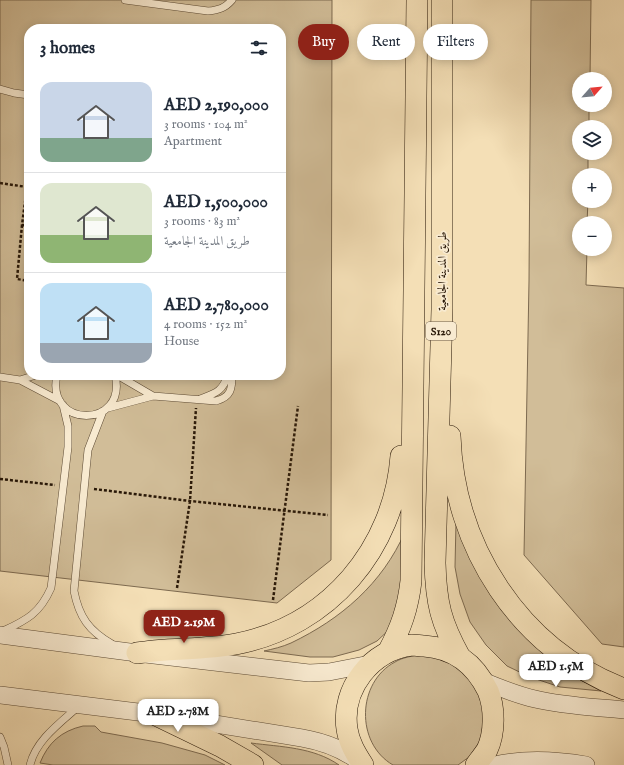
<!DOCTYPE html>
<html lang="en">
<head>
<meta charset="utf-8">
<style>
	:root { --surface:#fff; --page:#f6f6f7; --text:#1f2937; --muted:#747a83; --line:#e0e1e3; --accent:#8f2418 }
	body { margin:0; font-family:"IM FELL English",Amiri,serif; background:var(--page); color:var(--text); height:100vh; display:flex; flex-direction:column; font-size:15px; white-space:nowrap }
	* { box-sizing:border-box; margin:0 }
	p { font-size:13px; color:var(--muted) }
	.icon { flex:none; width:22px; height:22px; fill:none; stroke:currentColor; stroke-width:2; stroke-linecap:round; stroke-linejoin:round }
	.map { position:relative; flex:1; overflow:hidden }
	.drawer { position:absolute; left:24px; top:24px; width:262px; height:356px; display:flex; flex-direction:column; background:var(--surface); border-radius:16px; box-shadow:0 2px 10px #0003 }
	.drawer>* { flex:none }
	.banner { position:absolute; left:298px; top:24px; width:266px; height:36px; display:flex; gap:8px }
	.needle { width:26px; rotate:63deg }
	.fabs { position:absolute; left:572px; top:72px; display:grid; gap:8px }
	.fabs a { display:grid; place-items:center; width:40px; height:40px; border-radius:50%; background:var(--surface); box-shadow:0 2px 10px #0003; font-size:20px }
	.price { position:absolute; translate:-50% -34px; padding:0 9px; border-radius:8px; background:#fff; color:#222; font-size:13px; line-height:26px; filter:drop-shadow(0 1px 2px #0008) }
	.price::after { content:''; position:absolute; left:50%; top:24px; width:12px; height:9px; margin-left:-6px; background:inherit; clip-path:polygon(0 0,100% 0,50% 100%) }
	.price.on { background:var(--accent); color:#fff }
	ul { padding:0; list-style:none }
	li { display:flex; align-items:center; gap:12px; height:100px; padding:0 16px }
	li+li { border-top:1px solid var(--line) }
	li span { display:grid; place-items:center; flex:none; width:112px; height:80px; border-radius:12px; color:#555 }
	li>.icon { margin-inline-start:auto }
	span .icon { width:48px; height:48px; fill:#fffc; stroke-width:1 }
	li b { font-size:17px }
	h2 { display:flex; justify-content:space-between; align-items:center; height:48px; padding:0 16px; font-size:17px }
	.tag { padding:0 14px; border-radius:18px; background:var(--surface); box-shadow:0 2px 10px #0003; font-size:14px; line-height:36px }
	.tag.on { background:var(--accent); color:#fff }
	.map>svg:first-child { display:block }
</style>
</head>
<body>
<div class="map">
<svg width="624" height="765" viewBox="0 0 624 765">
	<rect width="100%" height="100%" fill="#f4dfb6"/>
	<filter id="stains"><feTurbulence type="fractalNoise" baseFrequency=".005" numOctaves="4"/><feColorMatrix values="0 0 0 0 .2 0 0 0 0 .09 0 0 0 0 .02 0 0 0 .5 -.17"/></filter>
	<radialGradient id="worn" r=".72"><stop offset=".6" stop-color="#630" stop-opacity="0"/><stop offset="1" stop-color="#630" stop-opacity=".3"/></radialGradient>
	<path fill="#d1bd98" stroke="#7d6a50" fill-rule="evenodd" d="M0,0H332L331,560L277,603L0,571ZM29,29H281V375H29Z
		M531,0H591L590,79H579V105H589V127H579V153H588V175H579V201H588L587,223H579V249H587L586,285L624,288V647L602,644L524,555L529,281Z
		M456,522L503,610L523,634L550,659L575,677L601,691L560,687L530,677L507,666L486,645L470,622L460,594L455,567Z
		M405,532L404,590L391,628L377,641L359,650L333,657H310L264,651C273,649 282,647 291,643C341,619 382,584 405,532Z
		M422,654L459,664L483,696L486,719L480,741L469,757L458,765H393C355,743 357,682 395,662C403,657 414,656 422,654Z
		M83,726H95L101,732L162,743L205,755L225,765H53L40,763C48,743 61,731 83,726Z
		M251,743C281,747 313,747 339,765H282Z"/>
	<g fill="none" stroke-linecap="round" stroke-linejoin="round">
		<defs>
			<path id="service" d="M125,0L208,11C219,10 225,8 232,0
				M0,89L14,93L29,95
				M57,375C45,429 128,429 115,375
				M117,375L153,396
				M0,377L20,380L60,401
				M20,380L36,375
				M200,399C216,393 222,392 228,375
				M108,408L153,396L216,401C231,397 232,389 232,375
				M103,411L88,450L74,591C79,617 89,631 112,644
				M3,631C27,620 40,613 51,588L68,447V426L63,405
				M0,737L4,747L8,765
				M30,765C36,740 60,723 79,706"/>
			<path id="tertiary" d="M0,635L137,653L309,673L329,672L370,664
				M483,681C500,688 517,695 535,699C564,706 594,707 624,710
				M0,695L154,714L302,738C325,742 344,749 362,764
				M495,765C525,758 557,760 586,765"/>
			<path id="primary" d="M442,0V309L435,563C436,603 441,623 460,657
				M450,436C454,547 519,649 624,689
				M388,652C401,628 408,608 411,581L417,0
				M137,653C170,648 203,650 236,644C329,626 394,549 401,456
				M154,714L220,746L253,765
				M363,765C356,754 349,743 347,729C341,689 371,650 412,645C416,645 420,646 424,646C454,648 475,664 488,691C495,708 495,733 487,750C484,755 479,760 476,765"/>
		</defs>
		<use href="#service" stroke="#5c4a34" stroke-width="8"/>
		<use href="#tertiary" stroke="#5c4a34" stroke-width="18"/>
		<use href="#primary" stroke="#291808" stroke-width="22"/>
		<path stroke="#291808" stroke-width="2.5" stroke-dasharray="3 2" stroke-linecap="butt" d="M0,183L27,187L22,225L29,226
			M22,225L17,279L29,281
			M0,479L55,485
			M94,489L190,501L328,515
			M177,588L190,501L196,408
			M273,600L298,406"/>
		<use href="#service" stroke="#f8ead0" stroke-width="7"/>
		<use href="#tertiary" stroke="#f8ead0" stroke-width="17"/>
		<use href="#primary" stroke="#f4dfb6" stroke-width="21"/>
	</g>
	<g text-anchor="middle" stroke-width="3.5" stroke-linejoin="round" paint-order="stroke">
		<rect fill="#f8ead0" stroke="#675744" stroke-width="1" x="426" y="322" width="30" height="18" rx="3"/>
		<g font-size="11" font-weight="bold" fill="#291808">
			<text x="441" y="335">S120</text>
		</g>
		<g font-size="12" fill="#291808" stroke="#f8ead0">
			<text transform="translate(442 271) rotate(-90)" y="4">طريق المدينة الجامعية</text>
		</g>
	</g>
	<rect width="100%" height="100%" filter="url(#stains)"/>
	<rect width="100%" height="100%" fill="url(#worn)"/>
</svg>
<div class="fabs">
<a><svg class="needle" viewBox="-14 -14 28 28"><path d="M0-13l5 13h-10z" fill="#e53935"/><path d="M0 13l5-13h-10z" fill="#747a83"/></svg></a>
<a><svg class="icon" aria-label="layers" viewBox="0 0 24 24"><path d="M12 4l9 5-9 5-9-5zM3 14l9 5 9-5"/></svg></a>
<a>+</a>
<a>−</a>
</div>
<b class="price on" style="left:184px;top:644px">AED 2.19M</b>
<b class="price" style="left:556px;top:688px">AED 1.5M</b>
<b class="price" style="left:178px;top:733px">AED 2.78M</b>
<div class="banner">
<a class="tag on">Buy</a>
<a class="tag">Rent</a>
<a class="tag">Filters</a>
</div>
<section class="drawer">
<h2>3 homes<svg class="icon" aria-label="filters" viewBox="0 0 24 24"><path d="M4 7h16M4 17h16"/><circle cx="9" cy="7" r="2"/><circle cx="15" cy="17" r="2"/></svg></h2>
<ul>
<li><span style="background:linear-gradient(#c9d6e8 70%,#7fa58c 0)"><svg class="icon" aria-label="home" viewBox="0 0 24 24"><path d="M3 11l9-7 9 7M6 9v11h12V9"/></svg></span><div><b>AED 2,190,000</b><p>3 rooms · 104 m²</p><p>Apartment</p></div></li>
<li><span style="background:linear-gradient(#dfe7d0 65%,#8fb573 0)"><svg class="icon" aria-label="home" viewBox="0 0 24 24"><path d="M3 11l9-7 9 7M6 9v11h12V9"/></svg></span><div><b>AED 1,500,000</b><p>3 rooms · 83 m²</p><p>طريق المدينة الجامعية</p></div></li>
<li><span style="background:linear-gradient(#bfe0f5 75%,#9aa5b1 0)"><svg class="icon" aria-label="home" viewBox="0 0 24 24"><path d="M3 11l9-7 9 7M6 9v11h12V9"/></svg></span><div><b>AED 2,780,000</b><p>4 rooms · 152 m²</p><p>House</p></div></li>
</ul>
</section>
</div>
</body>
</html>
